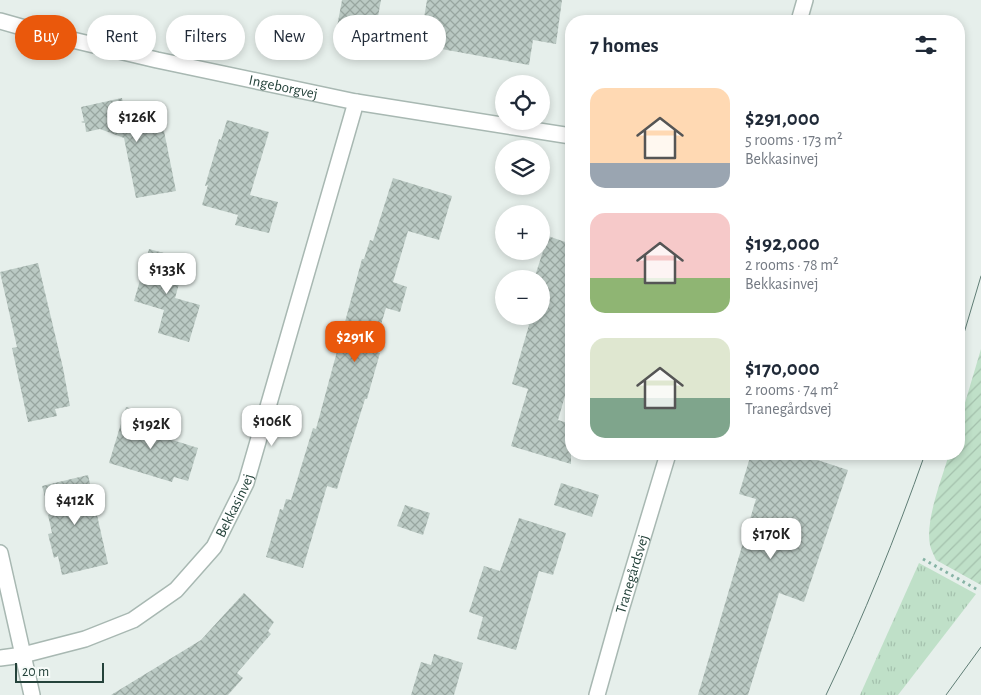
<!DOCTYPE html>
<html lang="en">
<head>
<meta charset="utf-8">
<style>
	:root { --surface:#fff; --page:#f2f2f3; --text:#1f2937; --muted:#747a83; --accent:#ea580c }
	body { margin:0; font-family:"Alegreya Sans",sans-serif; background:var(--page); color:var(--text); height:100vh; display:flex; flex-direction:column; font-size:19px; white-space:nowrap }
	* { box-sizing:border-box; margin:0 }
	p { font-size:16px; color:var(--muted) }
	.icon { flex:none; width:28px; height:28px; fill:none; stroke:currentColor; stroke-width:2; stroke-linecap:round; stroke-linejoin:round }
	.map { position:relative; flex:1; overflow:hidden }
	.side { position:absolute; left:565px; top:15px; width:400px; height:445px; display:flex; flex-direction:column; background:var(--surface); border-radius:20px; box-shadow:0 2px 8px #0003 }
	.side>* { flex:none }
	.guide { position:absolute; left:15px; top:15px; width:475px; height:45px; display:flex; gap:10px }
	.fabs { position:absolute; left:495px; top:75px; display:grid; gap:10px }
	.fabs a { display:grid; place-items:center; width:55px; height:55px; border-radius:50%; background:var(--surface); box-shadow:0 2px 8px #0003; font-size:25px }
	.scale { position:absolute; left:15px; bottom:12px; width:89px; box-sizing:border-box; padding-left:5px; border:2px solid #24423a; border-top:0; font-size:14px; line-height:18px; white-space:nowrap; color:#24423a; -webkit-text-stroke:4px #f7fbf9; paint-order:stroke }
	.price { position:absolute; translate:-50% -42px; padding:0 11px; border-radius:10px; background:#fff; color:#222; font-size:16px; line-height:32px; filter:drop-shadow(0 1px 2px #0008) }
	.price::after { content:''; position:absolute; left:50%; top:30px; width:15px; height:11px; margin-left:-8px; background:inherit; clip-path:polygon(0 0,100% 0,50% 100%) }
	.price.current { background:var(--accent); color:#fff }
	ul { padding:0; list-style:none }
	li { display:flex; align-items:center; gap:15px; height:125px; padding:0 25px }
	li span { display:grid; place-items:center; flex:none; width:140px; height:100px; border-radius:15px; color:#555 }
	li>.icon { margin-inline-start:auto }
	span .icon { width:60px; height:60px; fill:#fffc; stroke-width:1 }
	li b { font-size:21px }
	h2 { display:flex; justify-content:space-between; align-items:center; height:60px; padding:0 25px; font-size:21px }
	.pill { padding:0 18px; border-radius:22px; background:var(--surface); box-shadow:0 2px 8px #0003; font-size:18px; line-height:45px }
	.pill.current { background:var(--accent); color:#fff }
	.map>svg:first-child { display:block }
</style>
</head>
<body>
<div class="map">
<svg width="981" height="695" viewBox="0 0 981 695">
	<defs>
		<pattern id="grass-tufts" width="24" height="20" patternUnits="userSpaceOnUse" patternTransform="scale(1.25)"><rect width="24" height="20" fill="#bfe0c8"/><path d="M3 7l-1-3M5 7V3M7 7l1-3M15 17l-1-3M17 17v-4M19 17l1-3" fill="none" stroke="#a4c1ad"/></pattern>
		<pattern id="garden-furrows" width="10" height="10" patternUnits="userSpaceOnUse" patternTransform="scale(1.25)"><rect width="10" height="10" fill="#bfe0c8"/><path d="M-1 1l2-2M0 10L10 0M9 11l2-2" fill="none" stroke="#a4c1ad"/></pattern>
		<pattern id="building-cross-hatch" width="8" height="8" patternUnits="userSpaceOnUse" patternTransform="scale(1.25)"><rect width="8" height="8" fill="#bbcac4"/><path d="M0 0l8 8M0 8l8-8" fill="none" stroke="#98a6a0"/></pattern>
	</defs>
	<rect width="100%" height="100%" fill="#e6efeb"/>
	<path fill="url(#grass-tufts)" d="M919,563L976,594L898,695H860Z"/>
	<path fill="url(#garden-furrows)" d="M981,349V585L936,560C934,555 931,550 930,545C925,520 942,479 949,454H959V423Z"/>
	<path fill="url(#building-cross-hatch)" d="M342,0H381L375,33L337,27Z
		M427,0H562L556,44L533,40L529,65L436,48L440,27L423,24Z
		M122,98L125,113L159,106L176,191L136,198L124,138L100,129L86,132L85,123L81,122L84,121L81,107Z
		M227,120L269,132L250,195L278,202L269,233L235,225L238,215L202,205L208,185L205,186L219,139L221,140Z
		M393,178L452,196L439,240L408,231L393,282L407,287L400,312L386,308L373,351L380,353L367,399H365L337,489L327,486L303,568L266,557L280,509L283,510L286,499L291,500L313,428L316,429L362,259H364L370,240L373,241Z
		M548,236L571,244V375L558,420L571,424V464L511,446L528,389L512,384L529,325L512,320L513,316H541V279H525L527,273L535,276Z
		M149,249L186,259L175,298L200,305L189,342L158,333L164,310L134,301Z
		M38,263L63,368L70,406L55,409L57,416L28,422L12,348L17,347L0,272Z
		M126,407L151,415L147,432L198,448L188,481L174,477L172,482L109,463Z
		M751,454H799L848,470L804,602L779,593L748,695H698L756,499L739,494Z
		M88,475L108,564L62,575L58,556L54,558L48,534L52,533L48,515L50,514L42,486Z
		M561,483L599,495L592,517L554,505Z
		M405,505L430,513L423,535L397,526Z
		M519,518L566,533L553,575L539,571L516,650L477,639L483,617L469,612L484,566L500,571Z
		M244,593L274,622L268,631L271,634L237,673L243,678L228,695H111L201,640Z
		M434,654L463,663L454,695H411L421,662L431,665Z"/>
	<g fill="none" stroke-linecap="round" stroke-linejoin="round">
		<defs>
			<g id="minor">
				<path id="s1" d="M0,21L39,32L157,60L356,102L571,136"/>
				<path d="M799,21L805,0"/>
				<path d="M0,553L32,695"/>
				<path id="s2" d="M0,658L23,655L85,639L133,620L176,590L214,547L246,483L356,102"/>
				<path id="s3" d="M597,695L620,613L668,454"/>
			</g>
		</defs>
		<use href="#minor" stroke="#a8b8b2" stroke-width="18"/>
		<path stroke="#86b3a5" stroke-width="3" stroke-dasharray="2.5 4" stroke-linecap="butt" d="M923,559L978,590"/>
		<use href="#minor" stroke="#fff" stroke-width="15"/>
		<path stroke="#5f7d75" stroke-width="1" d="M959,350L981,276
			M826,695C864,616 896,536 925,454
			M946,695L981,647"/>
	</g>
	<g text-anchor="middle" stroke-width="5" stroke-linejoin="round" paint-order="stroke">
		<g font-size="15" fill="#24423a" stroke="#f7fbf9">
			<text dy="5" stroke="none"><textPath href="#s1" startOffset="291">Ingeborgvej</textPath></text>
			<text dy="5" stroke="none"><textPath href="#s2" startOffset="295">Bekkasinvej</textPath></text>
			<text dy="5" stroke="none"><textPath href="#s3" startOffset="126">Tranegårdsvej</textPath></text>
		</g>
	</g>
</svg>
<div class="fabs">
<a><svg class="icon" aria-label="locate" viewBox="0 0 24 24"><circle cx="12" cy="12" r="6"/><path d="M12 2v4M12 18v4M2 12h4M18 12h4"/></svg></a>
<a><svg class="icon" aria-label="layers" viewBox="0 0 24 24"><path d="M12 4l9 5-9 5-9-5zM3 14l9 5 9-5"/></svg></a>
<a>+</a>
<a>−</a>
</div>
<div class="scale">20 m</div>
<b class="price" style="left:137px;top:143px">$126K</b>
<b class="price" style="left:167px;top:295px">$133K</b>
<b class="price current" style="left:355px;top:363px">$291K</b>
<b class="price" style="left:272px;top:447px">$106K</b>
<b class="price" style="left:151px;top:450px">$192K</b>
<b class="price" style="left:75px;top:526px">$412K</b>
<b class="price" style="left:771px;top:560px">$170K</b>
<div class="guide">
<a class="pill current">Buy</a>
<a class="pill">Rent</a>
<a class="pill">Filters</a>
<a class="pill">New</a>
<a class="pill">Apartment</a>
</div>
<section class="side">
<h2>7 homes<svg class="icon" aria-label="filters" viewBox="0 0 24 24"><path d="M4 7h16M4 17h16"/><circle cx="9" cy="7" r="2"/><circle cx="15" cy="17" r="2"/></svg></h2>
<ul>
<li><span style="background:linear-gradient(#ffd9b3 75%,#9aa5b1 0)"><svg class="icon" aria-label="home" viewBox="0 0 24 24"><path d="M3 11l9-7 9 7M6 9v11h12V9"/></svg></span><div><b>$291,000</b><p>5 rooms · 173 m²</p><p>Bekkasinvej</p></div></li>
<li><span style="background:linear-gradient(#f6c9c9 65%,#8fb573 0)"><svg class="icon" aria-label="home" viewBox="0 0 24 24"><path d="M3 11l9-7 9 7M6 9v11h12V9"/></svg></span><div><b>$192,000</b><p>2 rooms · 78 m²</p><p>Bekkasinvej</p></div></li>
<li><span style="background:linear-gradient(#dfe7d0 60%,#7fa58c 0)"><svg class="icon" aria-label="home" viewBox="0 0 24 24"><path d="M3 11l9-7 9 7M6 9v11h12V9"/></svg></span><div><b>$170,000</b><p>2 rooms · 74 m²</p><p>Tranegårdsvej</p></div></li>
</ul>
</section>
</div>
</body>
</html>
